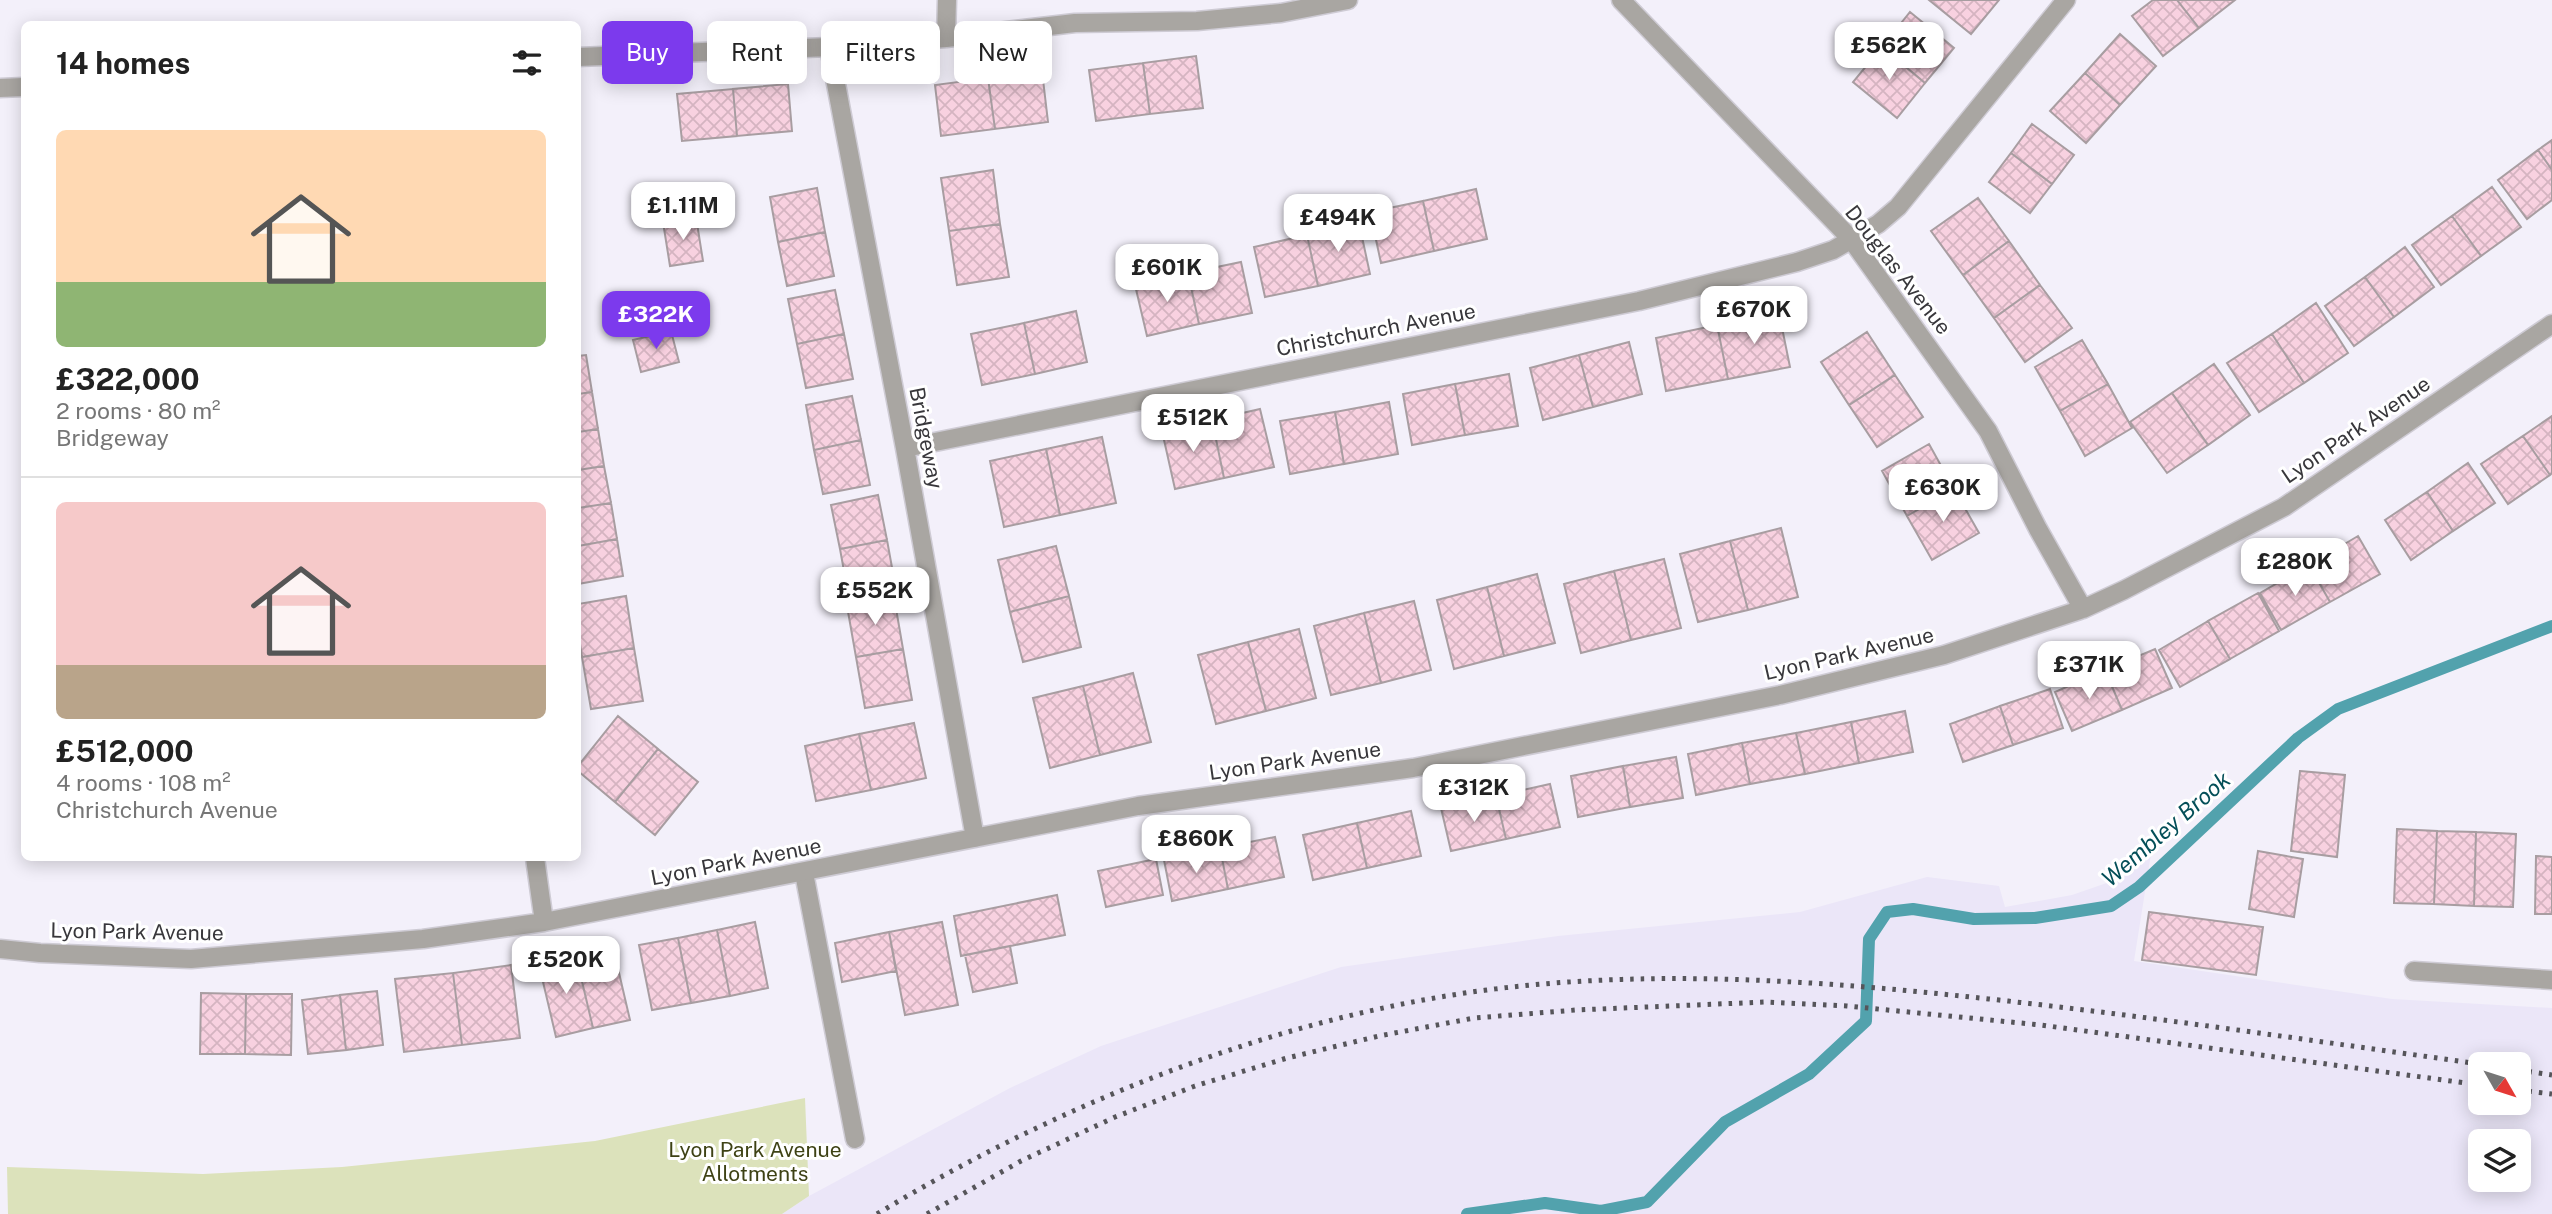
<!DOCTYPE html>
<html lang="en">
<head>
<meta charset="utf-8">
<style>
	:root { --surface:#fff; --page:#f2f2f2; --text:#222; --muted:#767676; --line:#e0e0e0; --accent:#7c3aed }
	body { margin:0; font-family:"Public Sans",sans-serif; background:var(--page); color:var(--text); height:100vh; display:flex; flex-direction:column; font-size:26px; white-space:nowrap }
	* { box-sizing:border-box; margin:0 }
	p { font-size:23px; color:var(--muted) }
	.icon { flex:none; width:38px; height:38px; fill:none; stroke:currentColor; stroke-width:2; stroke-linecap:round; stroke-linejoin:round }
	.map { position:relative; flex:1; overflow:hidden }
	.side { position:absolute; left:21px; top:21px; width:560px; height:840px; display:flex; flex-direction:column; background:var(--surface); border-radius:10px; box-shadow:0 4px 18px #0003 }
	.side>* { flex:none }
	.hud { position:absolute; left:602px; top:21px; width:665px; height:63px; display:flex; gap:14px }
	.needle { width:46px; rotate:129deg }
	.fabs { position:absolute; left:2468px; top:1052px; display:grid; gap:14px }
	.fabs a { display:grid; place-items:center; width:63px; height:63px; border-radius:10px; background:var(--surface); box-shadow:0 4px 18px #0003; font-size:35px }
	.price { position:absolute; translate:-50% -60px; padding:0 16px; border-radius:14px; background:#fff; color:#222; font-size:23px; line-height:46px; filter:drop-shadow(0 2px 4px #0008) }
	.price::after { content:''; position:absolute; left:50%; top:42px; width:21px; height:16px; margin-left:-10px; background:inherit; clip-path:polygon(0 0,100% 0,50% 100%) }
	.price.current { background:var(--accent); color:#fff }
	ul { padding:0; list-style:none }
	li { display:grid; align-content:center; gap:14px; height:371px; padding:0 35px }
	li+li { border-top:2px solid var(--line) }
	li span { display:grid; place-items:center; height:217px; border-radius:10px; color:#555 }
	li>.icon { margin-inline-start:auto }
	span .icon { width:126px; height:126px; fill:#fffc; stroke-width:1 }
	li b { font-size:30px }
	h2 { display:flex; justify-content:space-between; align-items:center; height:84px; padding:0 35px; font-size:30px }
	.pill { padding:0 24px; border-radius:10px; background:var(--surface); box-shadow:0 4px 18px #0003; font-size:24px; line-height:63px }
	.pill.current { background:var(--accent); color:#fff }
	.map>svg:first-child { display:block }
</style>
</head>
<body>
<div class="map">
<svg width="2552" height="1214" viewBox="0 0 2552 1214">
	<defs>
		<pattern id="building-cross-hatch" width="8" height="8" patternUnits="userSpaceOnUse" patternTransform="scale(1.75)"><rect width="8" height="8" fill="#f8d1e0"/><path d="M0 0l8 8M0 8l8-8" fill="none" stroke="#d5b4c1"/></pattern>
	</defs>
	<rect width="100%" height="100%" fill="#f3f0fa"/>
	<path fill="#ebe6f8" fill-rule="evenodd" d="M2151,854L2134,961L2392,999L2552,1008V1214H782L809,1196L1010,1088L1101,1046L1341,967L1558,936L1800,912L1927,877L1999,886L2005,907L2072,895L2124,877ZM2480,1064H2518V1102H2480ZM2480,1141H2518V1180H2480Z"/>
	<path fill="#dce2bb" d="M805,1098L809,1196L782,1214H8L7,1167L203,1174L342,1167L595,1141Z"/>
	<g fill="none" stroke-linecap="round" stroke-linejoin="round">
		<path stroke="#52a2ad" stroke-width="12" d="M1467,1214L1545,1203L1601,1211L1647,1202L1725,1122L1809,1074L1866,1021L1869,939L1887,912L1913,909L1974,919L2035,918L2111,906L2139,887L2298,738L2338,709L2552,626"/>
	</g>
	<path fill="url(#building-cross-hatch)" stroke="#a89da1" stroke-width="2" d="M1929,0H1999L1971,34Z
		M2153,0H2177L2199,28L2163,56L2132,16Z
		M2177,0H2235L2199,28Z
		M1910,12L1954,48L1925,83L1882,47Z
		M2120,34L2156,66L2120,105L2085,73Z
		M1882,47L1925,83L1897,118L1853,82Z
		M1196,56L1203,108L1150,114L1143,63Z
		M1143,63L1150,114L1096,121L1089,70Z
		M1042,71L1048,122L995,129L988,78Z
		M2085,73L2120,105L2086,143L2050,111Z
		M988,78L995,129L941,136L935,85Z
		M788,84L792,131L737,136L733,89Z
		M733,89L737,136L682,141L677,94Z
		M2032,124L2074,155L2052,184L2011,153Z
		M2552,140V170L2538,150Z
		M2538,150L2552,170V200L2527,219L2498,180Z
		M2011,153L2052,184L2030,213L1989,182Z
		M993,170L1000,224L949,231L941,178Z
		M2492,187L2521,227L2481,256L2452,216Z
		M817,188L825,232L778,242L770,197Z
		M1476,189L1487,239L1434,251L1423,201Z
		M1978,198L2009,241L1963,275L1931,231Z
		M1423,201L1434,251L1381,263L1370,212Z
		M2452,216L2481,256L2441,285L2412,245Z
		M696,217L703,261L670,266L663,222Z
		M1359,223L1370,274L1318,286L1307,235Z
		M1000,224L1009,277L957,285L949,231Z
		M825,232L834,276L787,286L778,242Z
		M1307,235L1318,286L1265,297L1254,247Z
		M2009,241L2040,285L1994,318L1963,275Z
		M2405,247L2434,287L2394,317L2365,277Z
		M1241,262L1252,313L1199,324L1188,273Z
		M1188,273L1199,324L1147,336L1135,285Z
		M2365,277L2394,317L2354,346L2325,306Z
		M2040,285L2072,328L2025,362L1994,318Z
		M835,290L844,334L797,344L788,299Z
		M2316,303L2348,353L2304,383L2272,334Z
		M1076,311L1087,362L1035,374L1024,323Z
		M1779,313L1790,367L1728,379L1717,325Z
		M1024,323L1035,374L982,385L971,334Z
		M1717,325L1728,379L1666,391L1656,338Z
		M671,331L679,362L641,372L633,340Z
		M1867,332L1895,375L1849,405L1821,362Z
		M844,334L853,379L806,388L797,344Z
		M2272,334L2304,383L2259,412L2227,363Z
		M2082,340L2108,384L2060,411L2035,367Z
		M1629,342L1642,394L1593,407L1579,355Z
		M586,355L592,392L578,394V356Z
		M1579,355L1593,407L1543,420L1530,368Z
		M2214,364L2250,415L2208,445L2172,393Z
		M1509,374L1518,426L1465,435L1455,384Z
		M1895,375L1923,417L1877,447L1849,405Z
		M1455,384L1465,435L1412,445L1403,394Z
		M2108,384L2132,428L2085,456L2060,411Z
		M592,392L598,429L578,432V394Z
		M2172,393L2208,445L2167,473L2130,422Z
		M852,396L861,440L814,450L806,405Z
		M1389,402L1398,454L1344,464L1335,412Z
		M1260,409L1274,467L1224,478L1212,420Z
		M1335,412L1344,464L1290,474L1280,421Z
		M2552,416V473L2550,475L2523,436Z
		M1212,420L1224,478L1175,489L1162,431Z
		M598,429L604,466L578,470V432Z
		M2523,436L2550,475L2508,504L2481,464Z
		M1102,437L1116,503L1060,515L1046,449Z
		M861,440L870,485L823,494L814,450Z
		M1929,444L1954,489L1907,516L1882,471Z
		M1046,449L1060,515L1004,527L990,461Z
		M2468,463L2495,503L2453,531L2427,492Z
		M604,466L611,503L578,508V470Z
		M1954,489L1979,533L1932,560L1907,516Z
		M2427,492L2453,531L2411,560L2385,520Z
		M878,495L887,540L840,549L831,505Z
		M611,503L617,539L578,546V508Z
		M1781,528L1798,597L1748,610L1730,541Z
		M2358,536L2380,574L2330,602L2309,565Z
		M617,539L623,576L578,584V546Z
		M887,540L895,584L848,593L840,549Z
		M1730,541L1748,610L1698,622L1680,554Z
		M1056,546L1069,596L1010,612L998,560Z
		M1664,559L1681,628L1631,640L1614,571Z
		M2309,565L2330,602L2281,630L2260,593Z
		M1614,571L1631,640L1581,653L1564,584Z
		M1537,574L1555,643L1504,656L1487,587Z
		M1487,587L1504,656L1454,669L1437,600Z
		M2258,593L2279,631L2230,659L2208,621Z
		M626,596L634,648L582,657L578,631V604Z
		M1069,596L1081,647L1023,662L1010,612Z
		M894,597L903,649L856,657L847,606Z
		M1414,601L1431,670L1381,683L1364,613Z
		M1364,613L1381,683L1331,695L1314,626Z
		M2208,621L2230,659L2180,687L2159,650Z
		M1299,629L1316,698L1266,711L1248,642Z
		M1248,642L1266,711L1216,724L1198,655Z
		M634,648L643,701L591,709L582,657Z
		M903,649L912,700L865,708L856,657Z
		M2155,649L2172,688L2122,710L2105,670Z
		M2105,670L2122,710L2072,731L2055,692Z
		M1133,673L1151,742L1100,755L1083,686Z
		M1083,686L1100,755L1050,768L1033,698Z
		M2050,689L2063,728L2013,745L2000,706Z
		M2000,706L2013,745L1963,762L1950,724Z
		M1905,711L1913,752L1859,763L1851,722Z
		M618,716L658,749L615,802L578,771V766Z
		M1851,722L1859,763L1805,774L1796,733Z
		M914,723L926,778L871,790L859,734Z
		M1796,733L1805,774L1750,784L1742,743Z
		M859,734L871,790L816,801L805,746Z
		M1742,743L1750,784L1696,795L1688,754Z
		M658,749L698,782L655,835L615,802Z
		M1676,757L1683,798L1630,807L1623,766Z
		M1623,766L1630,807L1578,817L1571,776Z
		M2300,771L2345,775L2337,857L2291,851Z
		M1550,784L1560,827L1506,839L1496,796Z
		M1496,796L1506,839L1451,851L1441,808Z
		M1411,811L1421,856L1367,868L1357,823Z
		M1357,823L1367,868L1313,880L1303,835Z
		M2397,829L2437,831L2434,904L2394,903Z
		M2437,831L2476,832L2474,906L2434,904Z
		M2476,832L2516,834L2513,907L2474,906Z
		M1275,837L1284,877L1228,889L1220,848Z
		M1220,848L1228,889L1172,901L1164,860Z
		M2258,851L2303,859L2294,917L2249,909Z
		M2536,856L2552,857V914H2535Z
		M1156,859L1163,895L1106,907L1098,871Z
		M1057,895L1065,935L961,956L954,916Z
		M2149,912L2263,927L2256,975L2142,960Z
		M755,922L768,988L730,996L717,930Z
		M942,922L958,1005L905,1015L889,932Z
		M717,930L730,996L691,1003L678,938Z
		M889,932L896,971L842,982L835,943Z
		M678,938L691,1003L652,1010L639,945Z
		M1010,946L1017,983L973,992L965,955Z
		M613,947L630,1020L593,1028L576,956Z
		M576,956L593,1028L556,1037L539,965Z
		M511,965L520,1038L462,1045L453,973Z
		M453,973L462,1045L404,1052L395,979Z
		M377,991L383,1045L346,1050L340,995Z
		M201,993L246,994L245,1054H200Z
		M246,994H292L291,1055L245,1054Z
		M340,995L346,1050L308,1054L302,1000Z"/>
	<g fill="none" stroke-linecap="round" stroke-linejoin="round">
		<defs>
			<path id="service" d="M804,873L855,1139"/>
			<path id="minor" d="M1621,0L1851,239L1988,431L2038,529L2083,609
				M946,38L947,0
				M829,47L905,448L975,838
				M578,57L829,47L946,38L1075,23L1197,21L1281,13L1348,0
				M0,88L24,87
				M905,448L1639,301L1797,262L1833,250L1878,224L1898,207L2066,0
				M535,858L544,922
				M0,949L40,953L191,959L423,939L544,922L1138,806L1413,768L1780,695L1944,655L2083,609L2124,590L2284,507L2552,324
				M2414,971L2552,980"/>
		</defs>
		<use href="#service" stroke="#cecbd4" stroke-width="21"/>
		<use href="#minor" stroke="#cecbd4" stroke-width="21"/>
		<use href="#service" stroke="#a9a6a2" stroke-width="18"/>
		<use href="#minor" stroke="#a9a6a2" stroke-width="18"/>
		<path stroke="#56555a" stroke-width="5" stroke-dasharray="3.5 7" stroke-linecap="butt" d="M2518,1070L2552,1075
			M2518,1090L2552,1094
			M877,1214C1057,1105 1264,1022 1472,992C1634,969 1800,979 1961,996C2135,1014 2307,1040 2480,1064
			M927,1214L1021,1161L1115,1117L1195,1086L1287,1058L1379,1036L1474,1018L1576,1010L1766,1002L1847,1006L2041,1025L2480,1085"/>
	</g>
	<g text-anchor="middle" stroke-width="6" stroke-linejoin="round" paint-order="stroke">
		<g font-size="21" fill="#38373b" stroke="#fff">
			<text transform="translate(1898 270) rotate(52)" y="7">Douglas Avenue</text>
			<text transform="translate(1376 330) rotate(-11)" y="7">Christchurch Avenue</text>
			<text transform="translate(2356 430) rotate(-34)" y="7">Lyon Park Avenue</text>
			<text transform="translate(926 438) rotate(79)" y="7">Bridgeway</text>
			<text transform="translate(1849 654) rotate(-13)" y="7">Lyon Park Avenue</text>
			<text transform="translate(1295 761) rotate(-8)" y="7">Lyon Park Avenue</text>
			<text transform="translate(736 862) rotate(-11)" y="7">Lyon Park Avenue</text>
			<text transform="translate(137 932) rotate(1)" y="7">Lyon Park Avenue</text>
		</g>
		<g font-size="21" fill="#3e4215" stroke="#fff">
			<text x="755" y="1157">Lyon Park Avenue<tspan x="755" dy="24">Allotments</tspan></text>
		</g>
		<g font-size="23" font-style="italic" fill="#044f58" stroke="#fff">
			<text transform="translate(2166 829) rotate(-41)" y="8">Wembley Brook</text>
		</g>
	</g>
</svg>
<div class="fabs">
<a><svg class="needle" viewBox="-14 -14 28 28"><path d="M0-13l5 13h-10z" fill="#e53935"/><path d="M0 13l5-13h-10z" fill="#767676"/></svg></a>
<a><svg class="icon" aria-label="layers" viewBox="0 0 24 24"><path d="M12 4l9 5-9 5-9-5zM3 14l9 5 9-5"/></svg></a>
</div>
<b class="price" style="left:1889px;top:82px">£562K</b>
<b class="price" style="left:683px;top:242px">£1.11M</b>
<b class="price" style="left:1338px;top:254px">£494K</b>
<b class="price" style="left:1167px;top:304px">£601K</b>
<b class="price" style="left:1754px;top:346px">£670K</b>
<b class="price current" style="left:656px;top:351px">£322K</b>
<b class="price" style="left:1193px;top:454px">£512K</b>
<b class="price" style="left:1943px;top:524px">£630K</b>
<b class="price" style="left:2295px;top:598px">£280K</b>
<b class="price" style="left:875px;top:627px">£552K</b>
<b class="price" style="left:2089px;top:701px">£371K</b>
<b class="price" style="left:1474px;top:824px">£312K</b>
<b class="price" style="left:1196px;top:875px">£860K</b>
<b class="price" style="left:566px;top:996px">£520K</b>
<div class="hud">
<a class="pill current">Buy</a>
<a class="pill">Rent</a>
<a class="pill">Filters</a>
<a class="pill">New</a>
</div>
<section class="side">
<h2>14 homes<svg class="icon" aria-label="filters" viewBox="0 0 24 24"><path d="M4 7h16M4 17h16"/><circle cx="9" cy="7" r="2"/><circle cx="15" cy="17" r="2"/></svg></h2>
<ul>
<li><span style="background:linear-gradient(#ffd9b3 70%,#8fb573 0)"><svg class="icon" aria-label="home" viewBox="0 0 24 24"><path d="M3 11l9-7 9 7M6 9v11h12V9"/></svg></span><div><b>£322,000</b><p>2 rooms · 80 m²</p><p>Bridgeway</p></div></li>
<li><span style="background:linear-gradient(#f6c9c9 75%,#b9a48a 0)"><svg class="icon" aria-label="home" viewBox="0 0 24 24"><path d="M3 11l9-7 9 7M6 9v11h12V9"/></svg></span><div><b>£512,000</b><p>4 rooms · 108 m²</p><p>Christchurch Avenue</p></div></li>
</ul>
</section>
</div>
</body>
</html>
